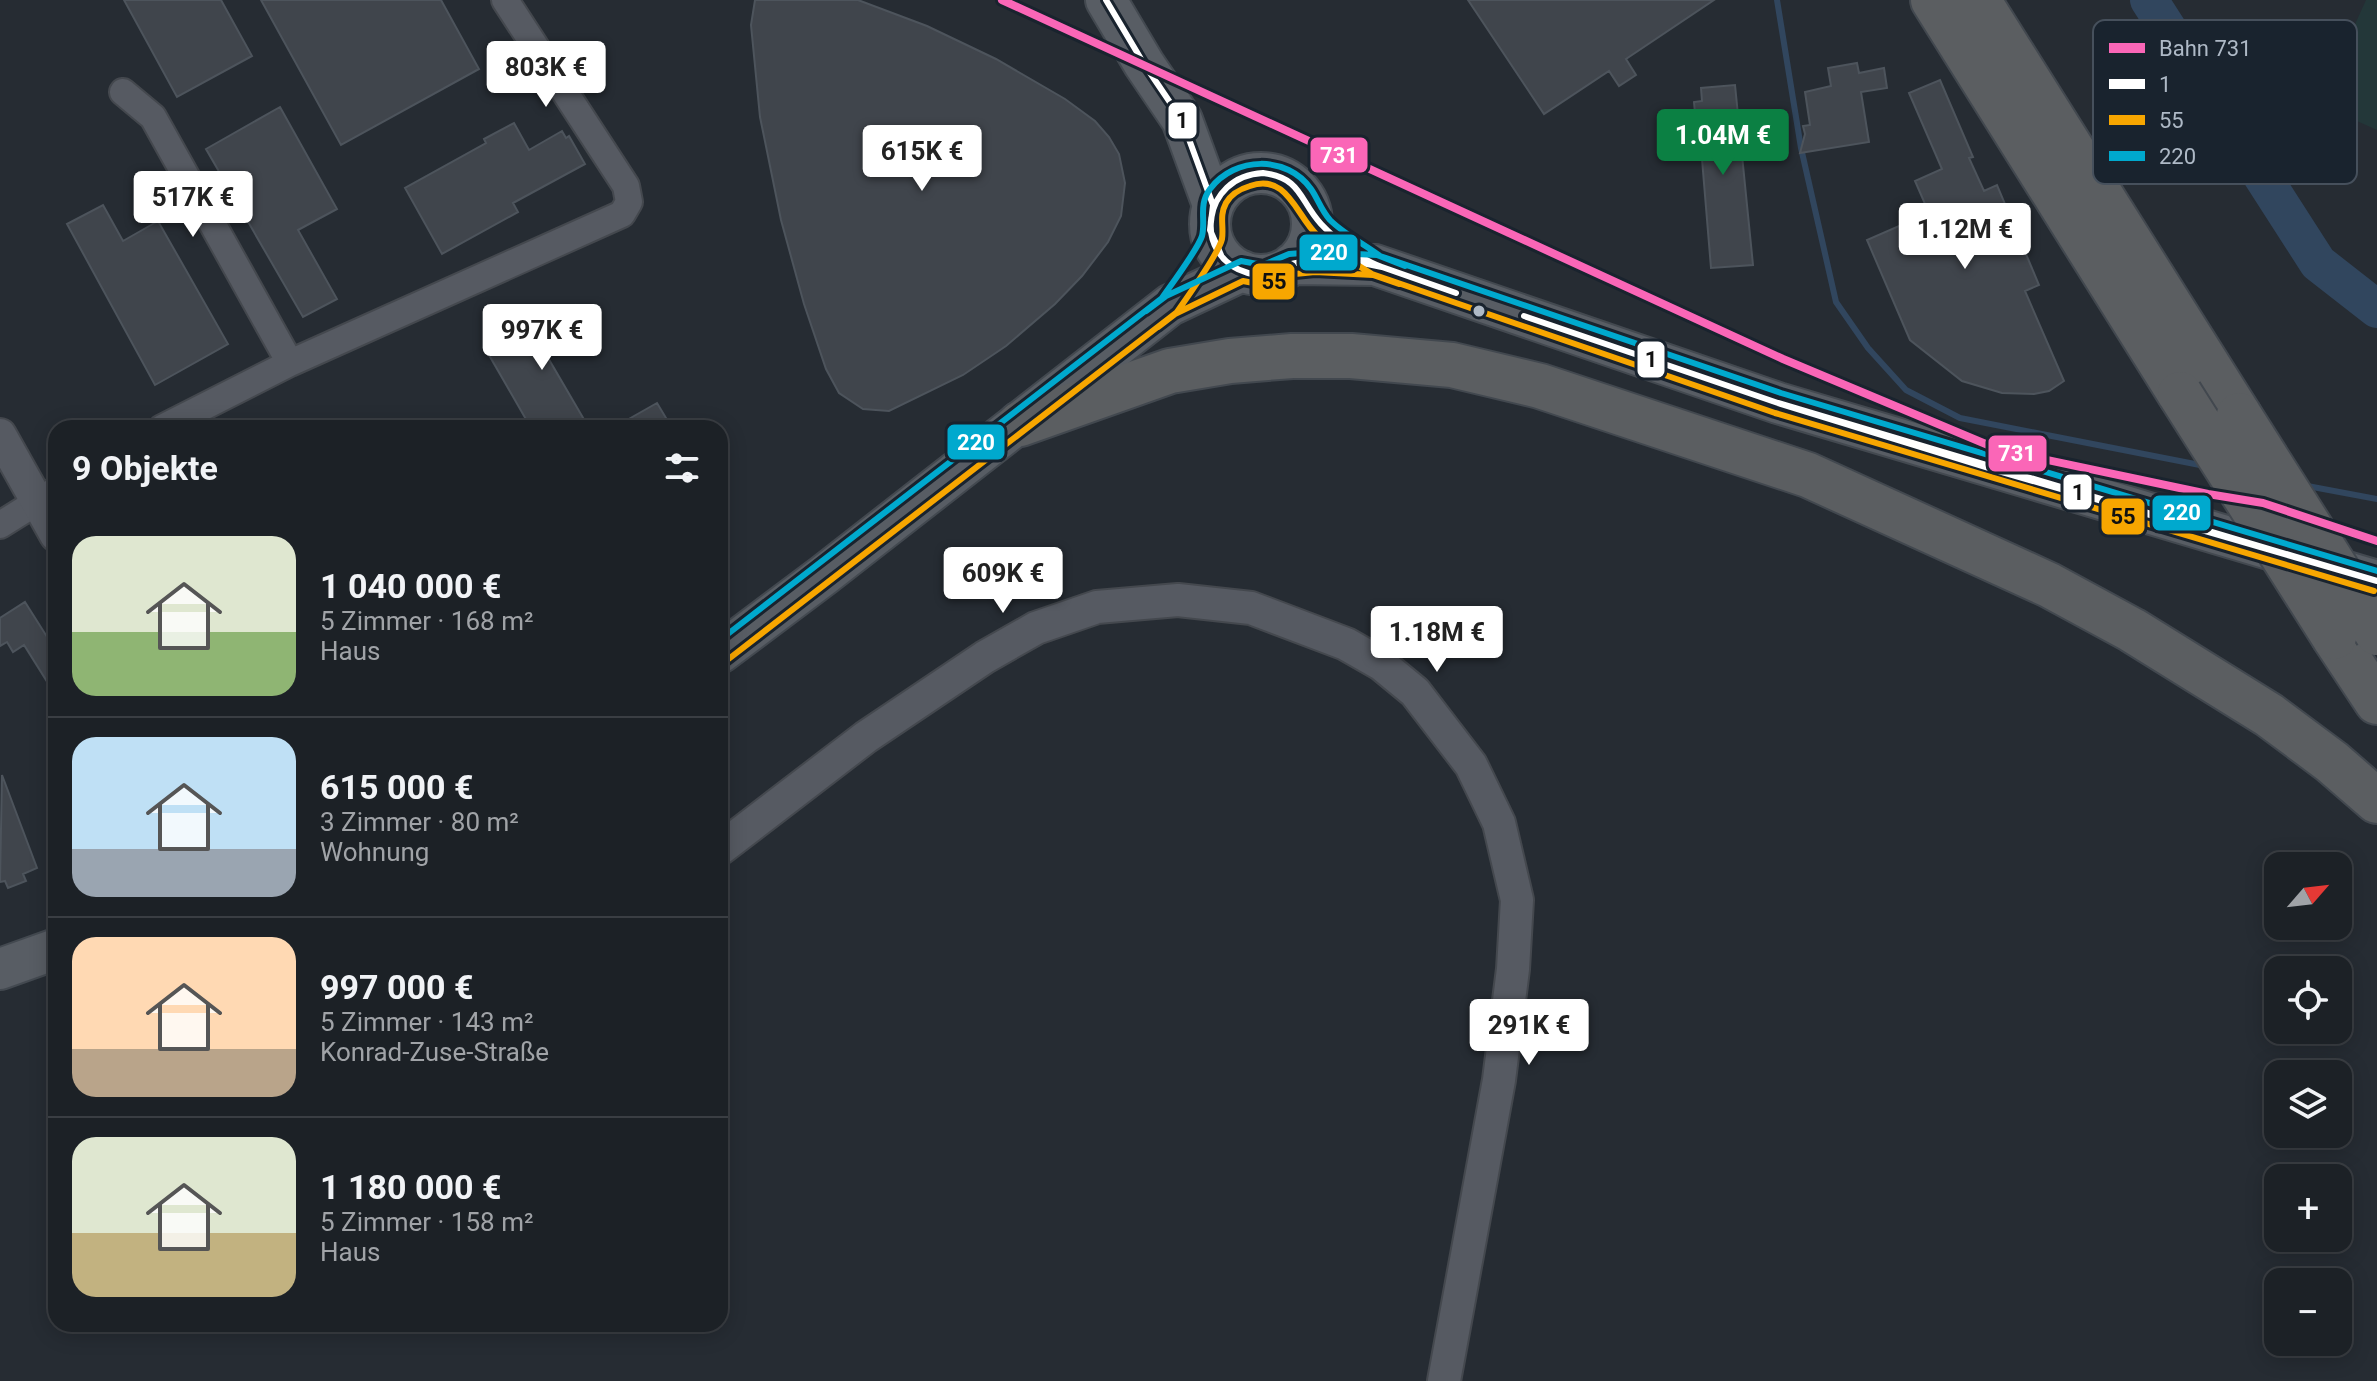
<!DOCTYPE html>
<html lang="de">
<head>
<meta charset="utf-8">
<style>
	:root { --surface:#1c2126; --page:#292e32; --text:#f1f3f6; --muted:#a0a3a7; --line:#3a3e43; --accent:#0b8043 }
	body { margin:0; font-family:Roboto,sans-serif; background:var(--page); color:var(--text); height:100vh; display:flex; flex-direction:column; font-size:30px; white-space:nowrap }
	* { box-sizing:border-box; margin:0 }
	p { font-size:26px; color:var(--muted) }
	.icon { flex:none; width:44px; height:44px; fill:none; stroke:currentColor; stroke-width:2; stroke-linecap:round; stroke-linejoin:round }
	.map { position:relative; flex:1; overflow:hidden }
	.side { position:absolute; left:48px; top:420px; width:680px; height:912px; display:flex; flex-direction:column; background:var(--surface); border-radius:24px; box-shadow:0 4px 20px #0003,0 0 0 2px var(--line) }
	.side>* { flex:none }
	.needle { width:52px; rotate:62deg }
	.tools { position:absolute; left:2264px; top:852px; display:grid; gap:16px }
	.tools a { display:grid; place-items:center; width:88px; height:88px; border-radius:16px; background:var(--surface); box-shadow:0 4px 20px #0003,0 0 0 2px var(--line); font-size:40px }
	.price { position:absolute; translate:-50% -68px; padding:0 18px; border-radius:8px; background:#fff; color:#222; font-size:26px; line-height:52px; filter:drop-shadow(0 2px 4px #0008) }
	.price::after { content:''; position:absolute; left:50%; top:48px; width:24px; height:18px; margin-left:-12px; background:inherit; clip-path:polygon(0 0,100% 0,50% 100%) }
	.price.on { background:var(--accent); color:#fff }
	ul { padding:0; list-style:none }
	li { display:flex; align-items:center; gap:24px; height:200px; padding:0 24px }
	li+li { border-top:2px solid var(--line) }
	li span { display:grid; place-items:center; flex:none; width:224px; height:160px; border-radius:24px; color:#555 }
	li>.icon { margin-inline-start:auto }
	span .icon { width:96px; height:96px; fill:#fffc; stroke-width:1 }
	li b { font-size:34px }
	h2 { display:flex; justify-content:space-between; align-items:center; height:96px; padding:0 24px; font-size:34px }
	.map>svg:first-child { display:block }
</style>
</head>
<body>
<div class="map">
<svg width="2377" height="1381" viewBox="0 0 2377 1381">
	<rect width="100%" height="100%" fill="#262c33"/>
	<path fill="#233739" d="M2366,0H2377V130L2319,104Z"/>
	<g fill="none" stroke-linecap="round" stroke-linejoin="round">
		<path stroke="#31465e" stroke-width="6" d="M1777,0L1801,148L1836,302L1868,348L1906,390L1960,418L2205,466
			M2302,485L2377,499"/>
		<path stroke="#31465e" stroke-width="38" d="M2149,0L2318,263L2377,309"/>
	</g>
	<path fill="#40454c" stroke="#4d545c" stroke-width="2" d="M124,0H221L252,56L177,97Z
		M261,0H441L479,69L341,145Z
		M755,0H858L927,26L996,59L1065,99L1095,121L1109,137L1119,154L1125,183L1121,216L1108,242L1082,276L1055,304L1006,346L963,375L889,411L863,409L839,393L826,369L804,304L781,220L760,117L751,25Z
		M1468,0H1714L1626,59L1636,75L1619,86L1609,71L1544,114Z
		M1857,63L1859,73L1884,68L1887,88L1861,92L1869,142L1800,153L1805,134L1803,126L1810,125L1805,92L1831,86L1828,68Z
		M1940,80L1973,157L1969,158L1984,191L1997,185L2039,285L2025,291L2064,381L2049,391L2034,394L2002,393L1962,381L1910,340L1867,240L1929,213L1915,181L1942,169L1909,93Z
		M1735,85L1753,265L1711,268L1702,159H1699L1694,102L1702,101L1701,88Z
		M280,107L337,209L298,230L337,299L303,317L206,149Z
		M514,123L529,150L562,131L566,138L569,136L585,164L513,203L518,212L442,254L405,188L486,143L484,139Z
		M103,205L123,241L158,221L228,344L155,385L67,224Z
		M575,305L590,331L547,356L589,428H531L489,355Z
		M657,403L672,428H613Z
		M25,602L56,651V696L24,645L13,652L7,642L0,646V618Z
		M2,775L37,868L23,874L26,881L8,888L5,881L0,882Z"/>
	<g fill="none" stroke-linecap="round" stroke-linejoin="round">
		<defs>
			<path id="minor" d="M123,92L153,117L290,363
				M162,428L290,363L622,214L629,202L626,186L505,0
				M0,525L56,490"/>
			<path id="tertiary" d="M0,435L56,535
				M720,849L866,737L985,657L1036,628L1097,607L1178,600L1251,608L1346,644L1381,664L1415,692L1471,765L1499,823L1517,900L1513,969L1499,1080L1444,1381"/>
			<path id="primary" d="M1106,0L1144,64L1182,120L1213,205
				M1210 224a51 51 0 1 1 102 0a51 51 0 1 1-102 0Z
				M1292,264L1375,265L1778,403L2377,581
				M720,653L824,575L1170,305L1242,271
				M0,969L56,949"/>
			<path id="motorway" d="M1933,0L2180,394
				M1978,0L2239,415
				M1020,424L1170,371L1230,361L1292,356H1351L1452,365L1540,386L1808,475L2049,585L2132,630L2269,715L2332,762L2377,801
				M2334,637L2377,702"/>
		</defs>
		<use href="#minor" stroke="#44484e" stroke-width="30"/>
		<use href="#tertiary" stroke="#44484e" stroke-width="36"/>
		<use href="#primary" stroke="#434950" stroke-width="44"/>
		<use href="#motorway" stroke="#42484f" stroke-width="48"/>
		<use href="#minor" stroke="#565a62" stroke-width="26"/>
		<use href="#tertiary" stroke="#565a62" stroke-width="32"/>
		<use href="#primary" stroke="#585d64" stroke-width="40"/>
		<use href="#motorway" stroke="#5b5e61" stroke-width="44"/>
		<defs>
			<path id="motorway-bridge" d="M2180,394L2334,637
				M2239,415L2377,633"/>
		</defs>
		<use href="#motorway-bridge" stroke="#42484f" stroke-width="48" stroke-linecap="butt"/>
		<use href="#motorway-bridge" stroke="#5b5e61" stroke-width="44"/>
		<defs>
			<path id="bus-1" d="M1106,0L1144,64L1182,120L1213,205L1210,230L1221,255
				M1263,173C1302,178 1299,200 1321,224C1336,240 1361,260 1382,267C1355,261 1322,258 1296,263C1279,266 1266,278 1248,273C1191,257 1202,176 1263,173Z
				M1382,267L1456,293
				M1382,267L1456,293
				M1524,316L1778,403
				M1524,316L1778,403
				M1778,403L2377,581L2002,472Z"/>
			<path id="bus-2" d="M1158,327L1175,314L1243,281L1264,285L1295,274L1315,272L1373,275L1399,284
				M726,661L1177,312C1186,299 1219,253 1222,239C1224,226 1219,216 1226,203C1231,194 1240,189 1250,186C1287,173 1296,215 1317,235C1332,250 1354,263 1372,274L1775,413L2374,591"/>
			<path id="bus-3" d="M1146,311L1166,296L1241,261L1263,265L1289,254L1315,252L1377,255L1405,266
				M720,640L1162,298C1171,285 1198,249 1202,236C1206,220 1198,205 1210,189C1235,156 1287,155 1311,189C1318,199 1321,210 1330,220C1344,234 1364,244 1380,256L1781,393L2377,571"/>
		</defs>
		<use href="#bus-1" stroke="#19232e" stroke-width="12"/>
		<use href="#bus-2" stroke="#19232e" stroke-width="12"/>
		<use href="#bus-3" stroke="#19232e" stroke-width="12"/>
		<use href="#bus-1" stroke="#fff" stroke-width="6"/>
		<use href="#bus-2" stroke="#f7a600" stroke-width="6"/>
		<use href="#bus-3" stroke="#00a9ce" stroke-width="6"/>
		<defs>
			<path id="rail-1" d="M1002,0L1783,359L2000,450L2208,494L2263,503L2377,541"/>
		</defs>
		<use href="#rail-1" stroke="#19232e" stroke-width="14"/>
		<use href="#rail-1" stroke="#fa66b7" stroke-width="8"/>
	</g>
	<circle fill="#aeb9c6" stroke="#19232e" stroke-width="3" cx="1479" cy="311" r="7"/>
	<rect x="2093" y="20" width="264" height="164" rx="12" fill="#19232e" stroke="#46505c" stroke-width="2"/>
	<rect x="2109" y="43" width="36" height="10" fill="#fa66b7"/>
	<rect x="2109" y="79" width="36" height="10" fill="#fff"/>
	<rect x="2109" y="115" width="36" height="10" fill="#f7a600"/>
	<rect x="2109" y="151" width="36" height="10" fill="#00a9ce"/>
	<g font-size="22" fill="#aeb9c6">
		<text x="2159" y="56">Bahn 731</text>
		<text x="2159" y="92">1</text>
		<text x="2159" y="128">55</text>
		<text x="2159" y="164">220</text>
	</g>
	<g stroke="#19232e" stroke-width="3">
		<rect x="1167" y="101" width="31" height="39" rx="8" fill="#fff"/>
		<rect x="1309" y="136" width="60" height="38" rx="8" fill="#fa66b7"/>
		<rect x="1298" y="233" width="61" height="39" rx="8" fill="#00a9ce"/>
		<rect x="1251" y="262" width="45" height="39" rx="8" fill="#f7a600"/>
		<rect x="1636" y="340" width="30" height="39" rx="8" fill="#fff"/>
		<rect x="946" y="423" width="60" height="38" rx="8" fill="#00a9ce"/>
		<rect x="1987" y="434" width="61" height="39" rx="8" fill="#fa66b7"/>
		<rect x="2062" y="473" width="31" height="38" rx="8" fill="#fff"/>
		<rect x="2151" y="494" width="61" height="38" rx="8" fill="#00a9ce"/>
		<rect x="2100" y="497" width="46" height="39" rx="8" fill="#f7a600"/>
	</g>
	<g font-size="22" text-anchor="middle" font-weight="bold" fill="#fff">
		<text x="1339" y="163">731</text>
		<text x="1329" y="260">220</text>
		<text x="976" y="450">220</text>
		<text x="2017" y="461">731</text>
		<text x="2182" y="520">220</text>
	</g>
	<g font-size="22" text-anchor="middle" font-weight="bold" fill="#111">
		<text x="1182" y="128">1</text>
		<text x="1274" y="289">55</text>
		<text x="1651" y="367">1</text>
		<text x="2078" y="500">1</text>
		<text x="2123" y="524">55</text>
	</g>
</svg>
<div class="tools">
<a><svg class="needle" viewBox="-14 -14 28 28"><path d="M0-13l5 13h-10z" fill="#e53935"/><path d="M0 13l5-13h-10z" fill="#a0a3a7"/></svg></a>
<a><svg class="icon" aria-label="locate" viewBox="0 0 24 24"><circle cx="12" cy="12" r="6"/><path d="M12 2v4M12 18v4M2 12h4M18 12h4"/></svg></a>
<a><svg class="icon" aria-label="layers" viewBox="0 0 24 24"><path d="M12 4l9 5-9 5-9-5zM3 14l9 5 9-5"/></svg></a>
<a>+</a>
<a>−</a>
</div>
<b class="price" style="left:546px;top:109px">803K €</b>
<b class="price on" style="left:1723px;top:177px">1.04M €</b>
<b class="price" style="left:922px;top:193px">615K €</b>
<b class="price" style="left:193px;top:239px">517K €</b>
<b class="price" style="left:1965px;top:271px">1.12M €</b>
<b class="price" style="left:542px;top:372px">997K €</b>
<b class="price" style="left:1003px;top:615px">609K €</b>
<b class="price" style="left:1437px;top:674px">1.18M €</b>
<b class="price" style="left:1529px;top:1067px">291K €</b>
<section class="side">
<h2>9 Objekte<svg class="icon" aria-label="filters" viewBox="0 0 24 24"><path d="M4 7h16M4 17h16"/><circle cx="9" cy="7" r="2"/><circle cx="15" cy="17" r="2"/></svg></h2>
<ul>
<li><span style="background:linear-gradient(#dfe7d0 60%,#8fb573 0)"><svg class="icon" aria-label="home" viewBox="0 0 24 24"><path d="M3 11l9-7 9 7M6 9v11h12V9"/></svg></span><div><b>1 040 000 €</b><p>5 Zimmer · 168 m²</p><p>Haus</p></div></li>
<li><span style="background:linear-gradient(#bfe0f5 70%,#9aa5b1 0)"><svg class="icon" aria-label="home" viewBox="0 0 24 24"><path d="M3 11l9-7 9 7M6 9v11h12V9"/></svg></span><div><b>615 000 €</b><p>3 Zimmer · 80 m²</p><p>Wohnung</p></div></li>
<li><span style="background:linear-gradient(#ffd9b3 70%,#b9a48a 0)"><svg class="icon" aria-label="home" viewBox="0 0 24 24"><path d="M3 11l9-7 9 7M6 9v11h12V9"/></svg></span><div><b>997 000 €</b><p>5 Zimmer · 143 m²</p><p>Konrad-Zuse-Straße</p></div></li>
<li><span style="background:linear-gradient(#dfe7d0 60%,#c2b280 0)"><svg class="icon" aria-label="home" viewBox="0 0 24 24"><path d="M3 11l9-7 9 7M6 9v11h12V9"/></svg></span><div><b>1 180 000 €</b><p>5 Zimmer · 158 m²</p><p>Haus</p></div></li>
</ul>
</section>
</div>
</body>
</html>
